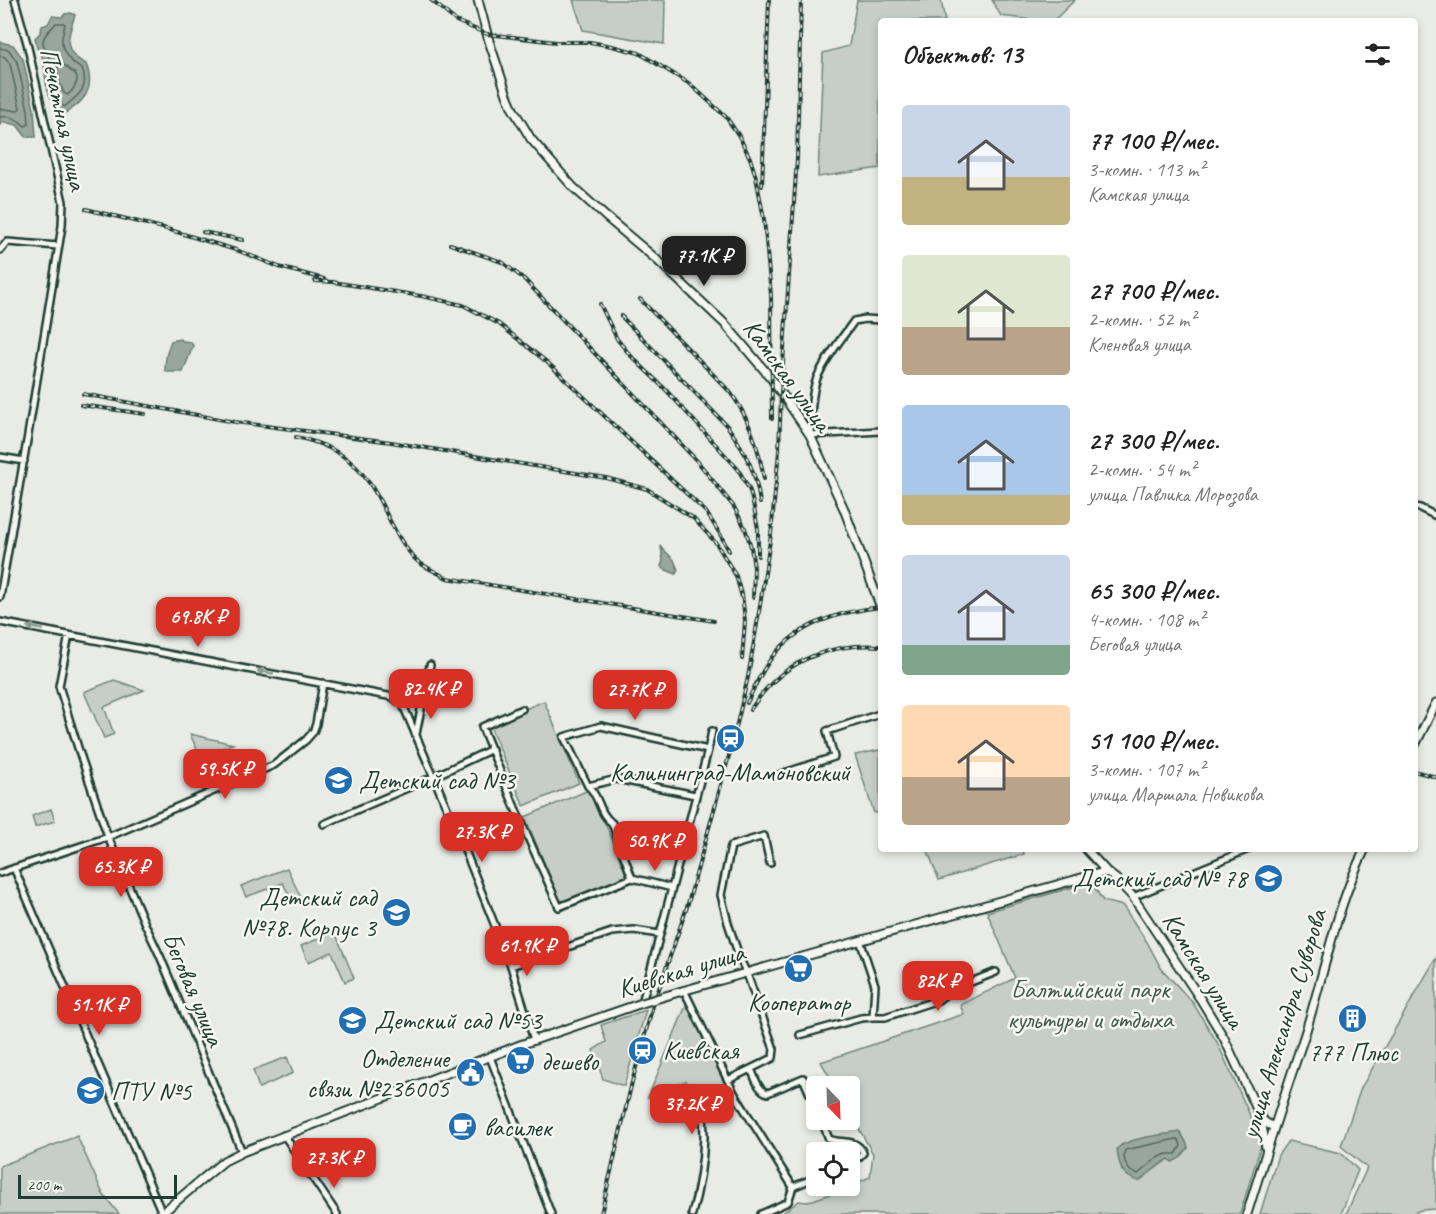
<!DOCTYPE html>
<html lang="ru">
<head>
<meta charset="utf-8">
<style>
	:root { --surface:#fff; --page:#f2f2f2; --text:#222; --muted:#767676; --accent:#d93025 }
	body { margin:0; font-family:Caveat,sans-serif; background:var(--page); color:var(--text); height:100vh; display:flex; flex-direction:column; font-size:22px; white-space:nowrap }
	* { box-sizing:border-box; margin:0 }
	p { font-size:20px; color:var(--muted) }
	.icon { flex:none; width:33px; height:33px; fill:none; stroke:currentColor; stroke-width:2; stroke-linecap:round; stroke-linejoin:round }
	.map { position:relative; flex:1; overflow:hidden }
	.side { position:absolute; left:878px; top:18px; width:540px; height:834px; display:flex; flex-direction:column; background:var(--surface); border-radius:6px; box-shadow:0 3px 9px #0003 }
	.side>* { flex:none }
	.needle { width:39px; rotate:157deg }
	.fabs { position:absolute; left:806px; top:1076px; display:grid; gap:12px }
	.fabs a { display:grid; place-items:center; width:54px; height:54px; border-radius:6px; background:var(--surface); box-shadow:0 3px 9px #0003; font-size:30px }
	.scale { position:absolute; left:18px; bottom:15px; width:159px; box-sizing:border-box; padding-left:6px; border:3px solid #1f3d34; border-top:0; font-size:16px; line-height:21px; white-space:nowrap; color:#1f3d34; -webkit-text-stroke:4px #f6f6f2; paint-order:stroke }
	.price { position:absolute; translate:-50% -51px; padding:0 14px; border-radius:12px; background:var(--accent); color:#fff; font-size:20px; line-height:39px; filter:drop-shadow(0 2px 3px #0008) }
	.price::after { content:''; position:absolute; left:50%; top:36px; width:18px; height:14px; margin-left:-9px; background:inherit; clip-path:polygon(0 0,100% 0,50% 100%) }
	.price.active { background:#222; color:#fff }
	ul { padding:0; list-style:none }
	li { display:flex; align-items:center; gap:18px; height:150px; padding:0 24px }
	li span { display:grid; place-items:center; flex:none; width:168px; height:120px; border-radius:6px; color:#555 }
	li>.icon { margin-inline-start:auto }
	span .icon { width:72px; height:72px; fill:#fffc; stroke-width:1 }
	li b { font-size:26px }
	h2 { display:flex; justify-content:space-between; align-items:center; height:72px; padding:0 24px; font-size:26px }
	.map>svg:first-child { display:block }
</style>
</head>
<body>
<div class="map">
<svg width="1436" height="1214" viewBox="0 0 1436 1214">
	<rect width="100%" height="100%" fill="#e9ebe7"/>
	<filter id="ink" filterUnits="userSpaceOnUse"><feTurbulence type="fractalNoise" baseFrequency=".0167" numOctaves="2"/><feDisplacementMap in="SourceGraphic" scale="12" xChannelSelector="R" yChannelSelector="G"/><feConvolveMatrix kernelMatrix="1 2 1 2 8 2 1 2 1" color-interpolation-filters="sRGB"/></filter>
	<g filter="url(#ink)">
		<path fill="#c7cec9" stroke="#73867e" stroke-width="1.5" fill-rule="evenodd" d="M573,0H665L664,44L583,30Z
			M857,0H941L945,21H880V168L818,177L823,53L849,46Z
			M992,0H1075L1053,21H1041L1001,16Z
			M114,680L144,690L104,707L114,734L104,738L84,692Z
			M544,701L579,783L524,806L489,724Z
			M190,734L233,744L200,756Z
			M880,750V812L874,813L855,755Z
			M591,789L627,876L561,903L525,817Z
			M51,809L55,821L35,827L32,816Z
			M927,849H1023L1024,854L939,880Z
			M287,868L301,898L292,901L283,883L246,897L241,886Z
			M1091,882L1103,901L1123,906L1147,942L1161,968L1193,1003L1217,1042L1262,1142L1240,1214H781L799,1201L807,1202L836,1192L870,1177L873,1154L849,1111V1086H835L821,1062L964,1014L960,1005L1015,978L987,912ZM1180,1132L1186,1142L1188,1148L1160,1164L1122,1171L1118,1156L1121,1145L1133,1141Z
			M335,932L354,978L345,982L332,952L308,962L301,946Z
			M1436,958V1209L1421,1210L1411,1214H1346L1367,1168L1341,1146L1361,1088Z
			M687,1003L730,1091L702,1101L686,1081L648,1097Z
			M646,1010L624,1086L603,1079L593,1050L606,1042L601,1025Z
			M287,1057L293,1073L259,1088L253,1070Z
			M77,1136L103,1194L119,1214H0V1166Z
			M1288,1141L1341,1153L1358,1170L1341,1214H1260L1278,1155Z"/>
		<path fill="#99a6a0" stroke="#687c75" stroke-width="1.5" d="M71,13L75,15C68,36 61,52 86,64C97,91 81,106 57,117L55,110V104C43,91 47,73 42,56C41,53 39,51 37,48C36,44 36,41 35,38L40,33L42,26L48,24L52,16L62,17L65,14Z
			M0,42L13,45L23,59L34,109L36,137H26L17,125L3,122L0,125Z
			M180,339L183,341L191,342L193,346L183,372H167L165,370C165,360 167,350 171,341Z
			M661,547L674,560L678,570L676,574L664,569L661,566L663,561Z
			M1180,1132L1186,1142L1188,1148L1180,1158L1172,1162L1169,1159C1158,1165 1149,1174 1139,1181C1122,1177 1119,1166 1117,1149C1127,1137 1165,1135 1180,1132Z"/>
		<g fill="none" stroke-linecap="round" stroke-linejoin="round">
			<path stroke="#50675f" stroke-width="1.5" d="M56,23H63L65,24C64,29 62,35 62,40C61,52 71,63 82,69C90,88 78,96 64,107C49,93 52,73 48,54C47,49 42,46 43,41C44,33 52,29 56,23Z
				M0,48L9,50L17,62L28,110L29,124L25,126C19,120 10,115 0,117
				M0,56L5,57L10,64L20,108L17,111L5,109H0
				M60,61C64,64 66,68 71,71C72,72 74,72 75,74C81,80 72,92 67,95L64,93L59,81L57,63Z
				M1176,1139L1179,1140L1181,1146L1176,1154H1167L1157,1158L1138,1174C1127,1173 1122,1159 1125,1150Z"/>
			<defs>
				<path id="minor" d="M0,250L7,242L58,246
					M880,320L865,319L854,321C842,338 825,359 817,378C811,394 811,417 810,435L880,431
					M0,457L24,461
					M1414,507L1420,508L1436,516
					M0,597L28,435L62,226L63,202L27,43L15,0
					M0,622L393,697L423,700
					M69,635L59,686L79,751L108,837L145,924L160,956L242,1152
					M395,699L403,705L464,848L511,966L534,1040
					M522,709L482,727L518,815L559,907L632,878L612,823C598,813 600,796 588,786L564,737L601,726L708,750
					M416,734L430,665
					M775,776L834,757L827,731L880,714
					M588,786L617,779L695,795
					M324,824L433,777L492,749
					M464,848L522,823
					M14,868L162,1213
					M0,873L108,837L274,765L306,740L313,732L316,724L323,683
					M632,878L672,888
					M1133,897L1249,849
					M511,966L612,932L634,930L659,934
					M684,990L734,1093L793,1187
					M642,1003L708,750L712,731
					M873,1017H885L938,1000L951,990L996,972
					M800,1035L861,1018L873,1017L875,985L860,940
					M490,1057L551,1214
					M751,1069C755,1077 758,1091 768,1093L803,1078L816,1108
					M728,1080L773,1058L774,1049L747,974L740,959L728,923L721,895L731,846L764,836L770,863
					M821,1119L829,1139C841,1144 857,1138 863,1153L859,1157L849,1162
					M284,1135L337,1214
					M793,1187L816,1177
					M692,1214C699,1189 703,1163 704,1137C704,1126 702,1115 705,1103L710,1100L734,1093
					M761,1214L788,1202L793,1187"/>
				<path id="major" d="M478,0L489,41L507,95L513,109L531,139L573,187L605,216L656,259L725,324L771,378L810,435L844,509L880,605
					M1414,747L1436,703
					M1086,849L1107,872L1116,879L1133,897L1201,1000L1224,1038L1261,1118L1266,1123L1274,1127
					M682,991L1092,875L1107,872
					M1261,1120L1266,1148
					M161,1214L224,1161L242,1152L520,1045L642,1003
					M1247,1214C1265,1156 1283,1098 1303,1040C1324,976 1335,909 1365,849"/>
			</defs>
			<use href="#minor" stroke="#1f3d34" stroke-width="10"/>
			<use href="#major" stroke="#1f3d34" stroke-width="11"/>
			<use href="#minor" stroke="#f6f6f2" stroke-width="5"/>
			<use href="#major" stroke="#f6f6f2" stroke-width="7"/>
			<defs>
				<path id="rail" d="M431,0L456,21L487,34L556,42H590L612,46L639,53L690,84L726,117L739,136L750,158L756,177L764,219L771,295L772,419
					M762,186L769,0
					M86,209L167,229L239,251L279,267L324,279
					M203,232L243,240
					M450,244L502,262L524,279L698,462L734,507L745,528L751,547L754,568L753,597
					M315,281L333,282L421,296L463,305L499,324L548,363L706,512L720,534L729,551
					M640,299L730,392C749,417 759,449 764,479
					M600,304L617,339L630,355L666,390L738,469L750,491L754,508L758,529V556
					M621,316L728,427C746,453 756,471 760,503
					M83,394L235,422L391,442L606,478L647,489L693,518L716,543L736,576L743,601
					M81,405L145,414
					M296,437C338,446 362,465 381,503C391,523 400,542 415,559C423,567 437,572 447,578L714,621
					M742,594L745,621L742,659
					M747,703C754,687 762,671 772,657C800,623 838,612 880,607
					M750,710C756,702 761,694 768,687C796,656 839,643 880,646
					M1414,771L1436,777
					M601,1214L632,1082L652,1009L687,907L732,745L748,677L759,612L771,534L779,451L781,393L797,158L801,0"/>
			</defs>
			<use href="#rail" stroke="#1f3d34" stroke-width="4"/>
			<use href="#rail" stroke="#f6f6f2" stroke-width="1.5" stroke-dasharray="4.5" stroke-linecap="butt"/>
			<defs>
				<path id="major-bridge" d="M642,1003L682,991"/>
			</defs>
			<use href="#major-bridge" stroke="#1f3d34" stroke-width="11" stroke-linecap="butt"/>
			<use href="#major-bridge" stroke="#f6f6f2" stroke-width="7"/>
		</g>
		<defs><path id="oneway-solid" d="M-6-.8H1V-3.2L6.5 0L1 3.2V.8H-6Z" transform="scale(1.5)"/></defs>
		<g fill="#8a9a93">
			<use href="#oneway-solid" transform="translate(35 628) rotate(-169)"/>
			<use href="#oneway-solid" transform="translate(265 672) rotate(-169)"/>
		</g>
	</g>
	<defs>
		<symbol id="station-disc" viewBox="-11 -11 22 22"><circle r="9.5" fill="#1f6fb2" stroke="#f6f6f2"/><path d="M-3-6H3Q5-6 5-4V2Q5 4 3 4L4.5 6H3L1.5 4h-3L-3 6H-4.5L-3 4Q-5 4-5 2V-4Q-5-6-3-6ZM-3.5-4v3h7v-3ZM-3.5 1v1.5H-2V1ZM2 1v1.5H3.5V1Z" fill="#fff"/></symbol>
		<symbol id="school-disc" viewBox="-11 -11 22 22"><circle r="9.5" fill="#1f6fb2" stroke="#f6f6f2"/><path d="M0-5L7-2L0 1L-7-2ZM-4 1L0 2.5L4 1V4Q0 6-4 4Z" fill="#fff"/></symbol>
		<symbol id="supermarket-disc" viewBox="-11 -11 22 22"><circle r="9.5" fill="#1f6fb2" stroke="#f6f6f2"/><path d="M-6-5.5h2.5l.6 2H6L4.5 2H-2.5L-4.4-4H-6ZM-1.5 3.2a1.3 1.3 0 1 0 .1 0ZM3 3.2a1.3 1.3 0 1 0 .1 0Z" fill="#fff"/></symbol>
		<symbol id="building-disc" viewBox="-11 -11 22 22"><circle r="9.5" fill="#1f6fb2" stroke="#f6f6f2"/><path d="M-4-6H4V6H1V3H-1V6H-4ZM-2.5-4.3h1.7v1.8h-1.7ZM.8-4.3h1.7v1.8H.8ZM-2.5-1h1.7V.8h-1.7ZM.8-1h1.7V.8H.8Z" fill="#fff"/></symbol>
		<symbol id="civic-disc" viewBox="-11 -11 22 22"><circle r="9.5" fill="#1f6fb2" stroke="#f6f6f2"/><path d="M-.6-6.5H3V-4.5H.6V-3L4-1V1h2V6H-6V1h2V-1L-.6-3ZM-1.2 2.5V6h2.4V2.5Z" fill="#fff"/></symbol>
		<symbol id="university-disc" viewBox="-11 -11 22 22"><circle r="9.5" fill="#1f6fb2" stroke="#f6f6f2"/><path d="M0-5L7-2L0 1L-7-2ZM-4 1L0 2.5L4 1V4Q0 6-4 4Z" fill="#fff"/></symbol>
		<symbol id="cafe-disc" viewBox="-11 -11 22 22"><circle r="9.5" fill="#1f6fb2" stroke="#f6f6f2"/><path d="M-5.5-4.5H6V0H3Q3 3.5 0 3.5H-2.5Q-5.5 3.5-5.5 0ZM3-3.2v2h1.7v-2ZM-6 4.5H4V6H-6Z" fill="#fff"/></symbol>
	</defs>
	<g fill-rule="evenodd">
		<use href="#station-disc" x="714" y="722" width="33" height="33"/>
		<use href="#school-disc" x="322" y="764" width="33" height="33"/>
		<use href="#school-disc" x="1252" y="862" width="33" height="33"/>
		<use href="#school-disc" x="380" y="896" width="33" height="33"/>
		<use href="#supermarket-disc" x="782" y="952" width="33" height="33"/>
		<use href="#building-disc" x="1336" y="1002" width="33" height="33"/>
		<use href="#school-disc" x="336" y="1004" width="33" height="33"/>
		<use href="#station-disc" x="626" y="1034" width="33" height="33"/>
		<use href="#supermarket-disc" x="504" y="1044" width="33" height="33"/>
		<use href="#civic-disc" x="454" y="1056" width="33" height="33"/>
		<use href="#university-disc" x="74" y="1074" width="33" height="33"/>
		<use href="#cafe-disc" x="446" y="1110" width="33" height="33"/>
	</g>
	<g text-anchor="middle" stroke-width="5" stroke-linejoin="round" paint-order="stroke">
		<g font-size="26" fill="#1f3d34" stroke="#f6f6f2">
			<text transform="translate(64 119) rotate(78)" y="9">Печатная улица</text>
			<text transform="translate(788 375) rotate(54)" y="9">Камская улица</text>
			<text transform="translate(681 970) rotate(-17)" y="9">Киевская улица</text>
			<text transform="translate(1204 970) rotate(58)" y="9">Камская улица</text>
			<text transform="translate(194 989) rotate(67)" y="9">Беговая улица</text>
			<text transform="translate(1283 1024) rotate(-73)" y="9">улица Александра Суворова</text>
		</g>
		<g font-size="26" fill="#1f3d34" stroke="#f6f6f2" text-anchor="start">
			<text x="730" y="781" text-anchor="middle">Калининград-Мамоновский</text>
			<text x="359" y="789">Детский сад №3</text>
			<text x="1247" y="887" text-anchor="end">Детский сад № 78</text>
			<text x="376" y="906" text-anchor="end">Детский сад<tspan x="376" dy="30">№78. Корпус 3</tspan></text>
			<text x="799" y="1011" text-anchor="middle">Кооператор</text>
			<text x="374" y="1029">Детский сад №53</text>
			<text x="663" y="1059">Киевская</text>
			<text x="1353" y="1061" text-anchor="middle">777 Плюс</text>
			<text x="449" y="1067" text-anchor="end">Отделение<tspan x="449" dy="30">связи №236005</tspan></text>
			<text x="541" y="1070">дешево</text>
			<text x="111" y="1100">ПТУ №5</text>
			<text x="484" y="1136">василек</text>
		</g>
		<g font-size="26" fill="#415a52" stroke="#f6f6f2">
			<text x="1090" y="998">Балтийский парк<tspan x="1090" dy="30">культуры и отдыха</tspan></text>
		</g>
	</g>
</svg>
<div class="fabs">
<a><svg class="needle" viewBox="-14 -14 28 28"><path d="M0-13l5 13h-10z" fill="#e53935"/><path d="M0 13l5-13h-10z" fill="#767676"/></svg></a>
<a><svg class="icon" aria-label="locate" viewBox="0 0 24 24"><circle cx="12" cy="12" r="6"/><path d="M12 2v4M12 18v4M2 12h4M18 12h4"/></svg></a>
</div>
<div class="scale">200 m</div>
<b class="price active" style="left:704px;top:287px">77.1K ₽</b>
<b class="price" style="left:198px;top:648px">69.8K ₽</b>
<b class="price" style="left:431px;top:720px">82.4K ₽</b>
<b class="price" style="left:635px;top:721px">27.7K ₽</b>
<b class="price" style="left:225px;top:800px">59.5K ₽</b>
<b class="price" style="left:482px;top:863px">27.3K ₽</b>
<b class="price" style="left:655px;top:872px">50.9K ₽</b>
<b class="price" style="left:121px;top:898px">65.3K ₽</b>
<b class="price" style="left:527px;top:977px">61.9K ₽</b>
<b class="price" style="left:938px;top:1012px">82K ₽</b>
<b class="price" style="left:99px;top:1036px">51.1K ₽</b>
<b class="price" style="left:692px;top:1135px">37.2K ₽</b>
<b class="price" style="left:334px;top:1189px">27.3K ₽</b>
<section class="side">
<h2>Объектов: 13<svg class="icon" aria-label="filters" viewBox="0 0 24 24"><path d="M4 7h16M4 17h16"/><circle cx="9" cy="7" r="2"/><circle cx="15" cy="17" r="2"/></svg></h2>
<ul>
<li><span style="background:linear-gradient(#c9d6e8 60%,#c2b280 0)"><svg class="icon" aria-label="home" viewBox="0 0 24 24"><path d="M3 11l9-7 9 7M6 9v11h12V9"/></svg></span><div><b>77 100 ₽/мес.</b><p>3-комн. · 113 m²</p><p>Камская улица</p></div></li>
<li><span style="background:linear-gradient(#dfe7d0 60%,#b9a48a 0)"><svg class="icon" aria-label="home" viewBox="0 0 24 24"><path d="M3 11l9-7 9 7M6 9v11h12V9"/></svg></span><div><b>27 700 ₽/мес.</b><p>2-комн. · 52 m²</p><p>Кленовая улица</p></div></li>
<li><span style="background:linear-gradient(#a9c7e8 75%,#c2b280 0)"><svg class="icon" aria-label="home" viewBox="0 0 24 24"><path d="M3 11l9-7 9 7M6 9v11h12V9"/></svg></span><div><b>27 300 ₽/мес.</b><p>2-комн. · 54 m²</p><p>улица Павлика Морозова</p></div></li>
<li><span style="background:linear-gradient(#c9d6e8 75%,#7fa58c 0)"><svg class="icon" aria-label="home" viewBox="0 0 24 24"><path d="M3 11l9-7 9 7M6 9v11h12V9"/></svg></span><div><b>65 300 ₽/мес.</b><p>4-комн. · 108 m²</p><p>Беговая улица</p></div></li>
<li><span style="background:linear-gradient(#ffd9b3 60%,#b9a48a 0)"><svg class="icon" aria-label="home" viewBox="0 0 24 24"><path d="M3 11l9-7 9 7M6 9v11h12V9"/></svg></span><div><b>51 100 ₽/мес.</b><p>3-комн. · 107 m²</p><p>улица Маршала Новикова</p></div></li>
</ul>
</section>
</div>
</body>
</html>
